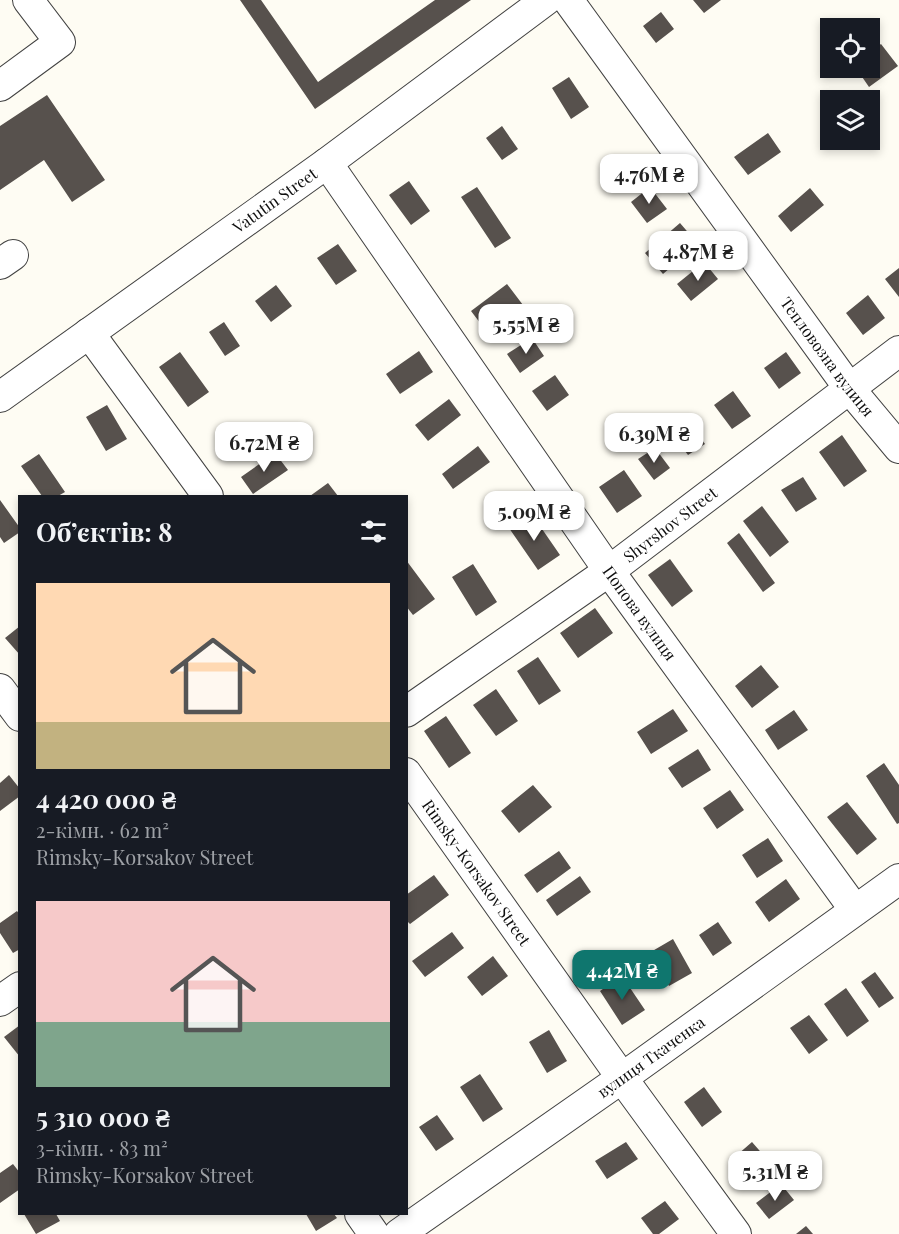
<!DOCTYPE html>
<html lang="uk">
<head>
<meta charset="utf-8">
<style>
	:root { --surface:#171b24; --page:#242831; --text:#f1f3f6; --muted:#9ea1a6; --accent:#0f766e }
	body { margin:0; font-family:"Playfair Display",serif; background:var(--page); color:var(--text); height:100vh; display:flex; flex-direction:column; font-size:22px; white-space:nowrap }
	* { box-sizing:border-box; margin:0 }
	p { font-size:20px; color:var(--muted) }
	.icon { flex:none; width:33px; height:33px; fill:none; stroke:currentColor; stroke-width:2; stroke-linecap:round; stroke-linejoin:round }
	.map { position:relative; flex:1; overflow:hidden }
	.drawer { position:absolute; left:18px; top:495px; width:390px; height:720px; display:flex; flex-direction:column; background:var(--surface); border-radius:0px; box-shadow:0 3px 9px #0003 }
	.drawer>* { flex:none }
	.tools { position:absolute; left:820px; top:18px; display:grid; gap:12px }
	.tools a { display:grid; place-items:center; width:60px; height:60px; border-radius:0px; background:var(--surface); box-shadow:0 3px 9px #0003; font-size:30px }
	.price { position:absolute; translate:-50% -51px; padding:0 14px; border-radius:12px; background:#fff; color:#222; font-size:20px; line-height:39px; filter:drop-shadow(0 2px 3px #0008) }
	.price::after { content:''; position:absolute; left:50%; top:36px; width:18px; height:14px; margin-left:-9px; background:inherit; clip-path:polygon(0 0,100% 0,50% 100%) }
	.price.active { background:var(--accent); color:#fff }
	ul { padding:0; list-style:none }
	li { display:grid; align-content:center; gap:12px; height:318px; padding:0 18px }
	li span { display:grid; place-items:center; height:186px; border-radius:0px; color:#555 }
	li>.icon { margin-inline-start:auto }
	span .icon { width:108px; height:108px; fill:#fffc; stroke-width:1 }
	li b { font-size:26px }
	h2 { display:flex; justify-content:space-between; align-items:center; height:72px; padding:0 18px; font-size:26px }
	.map>svg:first-child { display:block }
</style>
</head>
<body>
<div class="map">
<svg width="899" height="1234" viewBox="0 0 899 1234">
	<rect width="100%" height="100%" fill="#fefcf3"/>
	<path fill="#57514d" d="M240,0H261L318,82L435,0H471L315,109Z
		M693,0H721L704,13Z
		M661,12L674,29L656,43L643,26Z
		M881,44L898,66L869,87L856,68H870V52Z
		M569,77L589,107L571,119L552,88Z
		M47,95L105,180L72,202L44,160L0,190V126Z
		M502,126L518,149L502,160L486,138Z
		M768,133L781,152L748,175L734,157Z
		M409,181L430,211L411,225L389,195Z
		M477,187L511,238L495,248L461,197Z
		M650,187L667,209L647,223L631,202Z
		M810,188L824,205L791,232L778,216Z
		M680,223L698,244L663,274L645,253Z
		M338,244L357,271L336,285L317,258Z
		M704,262L718,279L691,301L677,284Z
		M899,268V297L885,279Z
		M507,284L526,309L490,336L471,311Z
		M276,285L292,306L271,322L255,301Z
		M868,295L885,318L863,335L846,313Z
		M224,322L240,346L225,356L209,332Z
		M532,338L544,356L520,373L507,354Z
		M419,351L433,372L400,394L386,374Z
		M180,352L209,392L188,407L159,367Z
		M786,352L801,373L779,389L764,368Z
		M555,375L569,395L547,411L532,391Z
		M733,391L751,416L732,429L714,405Z
		M449,399L461,415L428,441L415,425Z
		M107,405L127,439L106,451L86,417Z
		M687,419L705,444L688,455L670,431Z
		M842,435L867,471L844,487L819,452Z
		M478,446L490,462L453,489L442,474Z
		M655,448L670,468L654,480L638,459Z
		M275,453L288,470L253,494L241,477Z
		M39,454L65,492L58,496H42L21,466Z
		M624,470L642,496L617,513L599,487Z
		M803,477L817,499L796,512L781,490Z
		M328,483L338,496H310Z
		M0,500L20,528V532L4,543L0,537Z
		M762,506L789,542L770,557L743,521Z
		M531,513L560,555L538,570L509,528Z
		M739,533L775,583L763,592L727,543Z
		M670,559L693,591L672,607L648,575Z
		M406,560L435,599L413,615L406,606Z
		M473,564L497,602L476,616L452,577Z
		M595,608L613,633L578,658L560,633Z
		M20,626V655L5,638Z
		M538,657L561,691L539,705L517,671Z
		M761,665L779,687L752,708L735,686Z
		M496,689L518,721L496,736L473,705Z
		M673,709L688,731L651,754L637,732Z
		M794,710L808,730L778,750L765,730Z
		M446,716L471,753L449,768L424,731Z
		M698,749L711,770L682,788L668,768Z
		M884,763L899,785V823L897,824L866,776Z
		M9,775L20,789V796L0,811V783Z
		M533,785L552,807L519,833L501,811Z
		M730,790L744,810L717,829L703,808Z
		M847,802L877,839L857,855L827,817Z
		M768,838L783,861L757,878L742,855Z
		M559,851L571,868L537,893L524,875Z
		M434,875L449,895L410,924L406,920V895Z
		M580,876L591,892L557,916L546,900Z
		M786,879L800,899L769,922L755,902Z
		M17,911L20,915V949L13,953L0,933V923Z
		M718,922L732,943L713,956L699,935Z
		M452,932L464,948L425,977L412,961Z
		M673,939L692,973L669,986L649,953Z
		M493,956L508,976L482,996L467,977Z
		M875,972L894,998L879,1008L861,982Z
		M622,976L645,1010L622,1025L600,991Z
		M846,988L869,1021L847,1037L824,1004Z
		M809,1015L828,1040L809,1054L790,1028Z
		M20,1025V1057L4,1037Z
		M549,1030L567,1061L547,1073L529,1042Z
		M480,1074L503,1109L483,1122L460,1087Z
		M704,1087L722,1112L702,1127L684,1102Z
		M437,1115L454,1139L436,1151L419,1127Z
		M626,1142L638,1159L607,1179L595,1161Z
		M752,1142L766,1158L744,1179L729,1162Z
		M13,1164L20,1173V1189L0,1203V1173Z
		M781,1184L794,1200L769,1219L756,1203Z
		M665,1201L679,1219L659,1234H653L641,1218Z
		M24,1214H56L60,1221L36,1234Z
		M306,1214H334L337,1218L316,1231Z
		M806,1226L813,1234H796Z"/>
	<g fill="none" stroke-linecap="round" stroke-linejoin="round">
		<defs>
			<g id="minor">
				<path id="s1" d="M568,0L849,388L899,448"/>
				<path d="M0,86L60,42L28,0"/>
				<path id="s2" d="M327,163L609,571L855,910"/>
				<path d="M0,264L13,255"/>
				<path d="M89,333L208,496"/>
				<path id="s3" d="M0,397L327,163L546,0"/>
				<path d="M0,689L20,716"/>
				<path id="s4" d="M406,712L609,571L899,351"/>
				<path id="s5" d="M406,773L622,1078L736,1234"/>
				<path d="M0,1001L20,987"/>
				<path d="M360,1214L374,1234"/>
				<path id="s6" d="M399,1234L622,1078L899,879"/>
			</g>
		</defs>
		<use href="#minor" stroke="#424242" stroke-width="32"/>
		<use href="#minor" stroke="#fff" stroke-width="30"/>
	</g>
	<g text-anchor="middle" stroke-width="6" stroke-linejoin="round" paint-order="stroke">
		<g font-size="16" fill="#0f0f0f" stroke="#fff">
			<text dy="6" stroke="none"><textPath href="#s3" startOffset="338">Vatutin Street</textPath></text>
			<text dy="6" stroke="none"><textPath href="#s1" startOffset="441">Тепловозна вулиця</textPath></text>
			<text dy="6" stroke="none"><textPath href="#s4" startOffset="324">Shyrshov Street</textPath></text>
			<text dy="6" stroke="none"><textPath href="#s2" startOffset="548">Попова вулиця</textPath></text>
			<text dy="6" stroke="none"><textPath href="#s5" startOffset="122">Rimsky-Korsakov Street</textPath></text>
			<text dy="6" stroke="none"><textPath href="#s6" startOffset="308">вулиця Ткаченка</textPath></text>
		</g>
	</g>
</svg>
<div class="tools">
<a><svg class="icon" aria-label="locate" viewBox="0 0 24 24"><circle cx="12" cy="12" r="6"/><path d="M12 2v4M12 18v4M2 12h4M18 12h4"/></svg></a>
<a><svg class="icon" aria-label="layers" viewBox="0 0 24 24"><path d="M12 4l9 5-9 5-9-5zM3 14l9 5 9-5"/></svg></a>
</div>
<b class="price" style="left:649px;top:205px">4.76M ₴</b>
<b class="price" style="left:698px;top:282px">4.87M ₴</b>
<b class="price" style="left:526px;top:355px">5.55M ₴</b>
<b class="price" style="left:654px;top:464px">6.39M ₴</b>
<b class="price" style="left:264px;top:473px">6.72M ₴</b>
<b class="price" style="left:534px;top:542px">5.09M ₴</b>
<b class="price active" style="left:622px;top:1001px">4.42M ₴</b>
<b class="price" style="left:775px;top:1202px">5.31M ₴</b>
<section class="drawer">
<h2>Об’єктів: 8<svg class="icon" aria-label="filters" viewBox="0 0 24 24"><path d="M4 7h16M4 17h16"/><circle cx="9" cy="7" r="2"/><circle cx="15" cy="17" r="2"/></svg></h2>
<ul>
<li><span style="background:linear-gradient(#ffd9b3 75%,#c2b280 0)"><svg class="icon" aria-label="home" viewBox="0 0 24 24"><path d="M3 11l9-7 9 7M6 9v11h12V9"/></svg></span><div><b>4 420 000 ₴</b><p>2-кімн. · 62 m²</p><p>Rimsky-Korsakov Street</p></div></li>
<li><span style="background:linear-gradient(#f6c9c9 65%,#7fa58c 0)"><svg class="icon" aria-label="home" viewBox="0 0 24 24"><path d="M3 11l9-7 9 7M6 9v11h12V9"/></svg></span><div><b>5 310 000 ₴</b><p>3-кімн. · 83 m²</p><p>Rimsky-Korsakov Street</p></div></li>
</ul>
</section>
</div>
</body>
</html>
